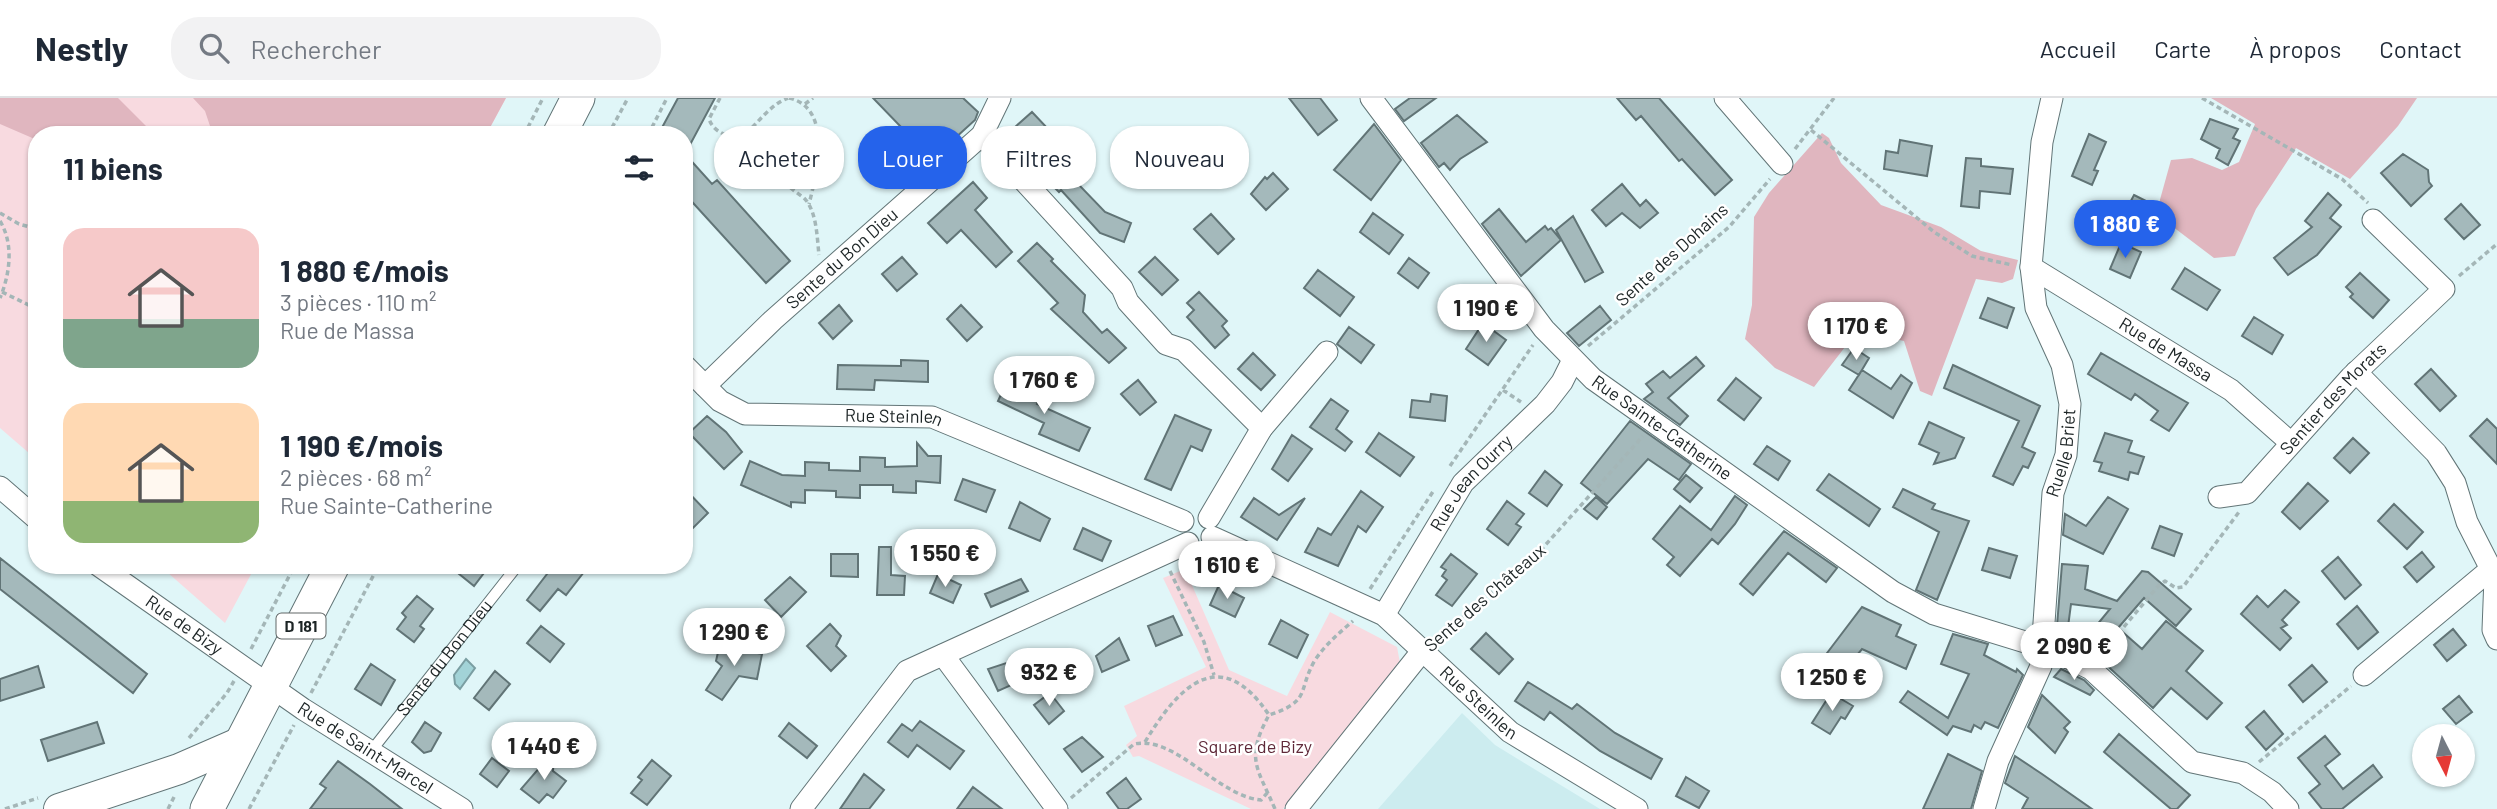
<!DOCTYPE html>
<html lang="fr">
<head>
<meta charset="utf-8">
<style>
	:root { --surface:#fff; --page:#f2f2f3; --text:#1f2937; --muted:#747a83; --line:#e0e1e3; --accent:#2563eb }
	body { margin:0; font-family:Barlow,sans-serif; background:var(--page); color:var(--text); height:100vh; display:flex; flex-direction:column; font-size:26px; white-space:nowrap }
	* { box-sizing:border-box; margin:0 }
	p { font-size:23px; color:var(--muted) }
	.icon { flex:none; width:38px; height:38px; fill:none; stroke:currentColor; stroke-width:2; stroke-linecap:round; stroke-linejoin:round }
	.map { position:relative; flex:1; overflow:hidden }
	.panel { position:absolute; left:28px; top:28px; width:665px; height:448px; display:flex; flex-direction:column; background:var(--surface); border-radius:28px; box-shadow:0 2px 5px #0004 }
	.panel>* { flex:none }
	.guide { position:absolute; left:714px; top:28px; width:665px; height:63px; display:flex; gap:14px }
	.needle { width:46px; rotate:174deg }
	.tools { position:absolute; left:2412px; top:626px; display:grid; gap:14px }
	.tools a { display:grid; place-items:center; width:63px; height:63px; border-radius:50%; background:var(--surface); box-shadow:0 2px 5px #0004; font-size:35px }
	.price { position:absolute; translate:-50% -60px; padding:0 16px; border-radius:24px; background:#fff; color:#222; font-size:23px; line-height:46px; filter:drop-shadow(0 2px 4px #0008) }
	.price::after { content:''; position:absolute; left:50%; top:42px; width:21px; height:16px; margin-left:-10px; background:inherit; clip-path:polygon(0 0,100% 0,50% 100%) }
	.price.selected { background:var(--accent); color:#fff }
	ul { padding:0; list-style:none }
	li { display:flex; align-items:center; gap:21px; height:175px; padding:0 35px }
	li span { display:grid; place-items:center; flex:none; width:196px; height:140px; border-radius:21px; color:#555 }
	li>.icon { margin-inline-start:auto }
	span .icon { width:84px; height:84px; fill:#fffc; stroke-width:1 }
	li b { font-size:30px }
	h2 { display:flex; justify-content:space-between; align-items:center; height:84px; padding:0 35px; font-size:30px }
	.chip { padding:0 24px; border-radius:28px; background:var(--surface); box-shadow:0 2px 5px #0004; font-size:24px; line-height:63px }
	.chip.selected { background:var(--accent); color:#fff }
	header { display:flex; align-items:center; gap:42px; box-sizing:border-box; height:98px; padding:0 35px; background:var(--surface); border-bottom:2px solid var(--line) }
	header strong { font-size:33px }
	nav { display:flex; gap:38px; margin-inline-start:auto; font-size:24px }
	.search { width:490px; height:63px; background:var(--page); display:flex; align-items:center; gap:18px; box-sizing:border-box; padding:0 24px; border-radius:28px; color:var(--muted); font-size:26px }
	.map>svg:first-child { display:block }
</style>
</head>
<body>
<header>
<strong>Nestly</strong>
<div class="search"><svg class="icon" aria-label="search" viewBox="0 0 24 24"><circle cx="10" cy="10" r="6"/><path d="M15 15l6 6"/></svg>Rechercher</div>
<nav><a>Accueil</a><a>Carte</a><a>À propos</a><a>Contact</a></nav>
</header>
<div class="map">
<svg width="2497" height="711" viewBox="0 0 2497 711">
	<rect width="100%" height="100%" fill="#e0f6f8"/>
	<path fill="#ccecef" d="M1462,615L1495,647L1600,711H1378Z"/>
	<path fill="#f8dae0" d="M0,0H506L486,37H37V362L0,330Z
		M790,35L802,51V59L782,72L771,46L774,40Z
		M159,467H256L225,525Z
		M1185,471L1229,572L1287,598L1330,514L1397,549L1401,570L1283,711H1251L1139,658L1133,659L1126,647L1137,638L1124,608L1206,569L1163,480Z"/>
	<path fill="#e0b6bf" d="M0,0H118L155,37H37V42L0,26Z
		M193,0H506L486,37H213L205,13Z
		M2211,0H2417L2398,28L2350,81L2296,50L2256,111L2235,158L2214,160L2156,116L2171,62L2192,60L2222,72L2239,64L2255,26Z
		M1822,35L1829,40L1841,65L1881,107L1941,129L1981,153L2018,162L2013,181L2002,185L1976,181L1932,298L1920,293L1904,243L1867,235L1845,249L1814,289L1775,270L1745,241L1752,207L1754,119L1769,95Z"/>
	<path fill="#a2d3d7" stroke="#7a9ea2" stroke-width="2" d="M466,561L475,570L460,591L455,586L454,577Z"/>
	<path fill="#a4b9bb" stroke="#617476" stroke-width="2" d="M678,0H715L685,56L712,86L717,82L790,163L766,185L684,95V37H658Z
		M873,0H963L978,14L975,22L932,61Z
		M1289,0H1320L1337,22L1318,37Z
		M1410,0H1436L1404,23L1395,11Z
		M1617,0H1659L1732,82L1715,97L1682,61L1679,63L1641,18L1636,22Z
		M1032,14L1050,33L1045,39L1052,46L1049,49L1082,85L1079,87L1105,114L1131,125L1124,144L1100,135L1061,92L1059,94L1031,66L1036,62L1028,54L1033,50L1015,29Z
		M1457,17L1487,44L1460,61L1450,72L1444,65L1439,69L1421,45Z
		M2210,21L2238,31L2233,40L2240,43L2228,67L2216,60L2220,51L2201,41Z
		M1374,26L1401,62L1371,102L1334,72Z
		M2089,36L2106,44L2094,72L2098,73L2092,87L2072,78Z
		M1900,42L1932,48L1927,78L1884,71L1886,53L1898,55Z
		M2403,56L2428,72L2429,84L2432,88L2411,108L2381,75Z
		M1966,60L1981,61V68L2013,71L2010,96L1980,93L1979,110L1961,108Z
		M1273,75L1288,91L1266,112L1251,96L1265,79L1267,81Z
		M973,84L987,100L975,112L1012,154L996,169L961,132L947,145L928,125Z
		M1622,86L1640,108L1646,102L1658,115L1640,130L1622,115L1606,128L1592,112Z
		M2328,95L2341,107L2330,120L2341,129L2317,157L2288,177L2274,160L2312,129L2305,123Z
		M2134,97L2150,105L2142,123L2125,114Z
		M2461,106L2480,127L2464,141L2445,121Z
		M1499,111L1526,144L1545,128L1548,132L1551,130L1561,142L1521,178L1482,126Z
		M1373,115L1403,137L1389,156L1360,134Z
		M1211,116L1234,141L1218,156L1194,131Z
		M1573,118L1603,174L1585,184L1556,132Z
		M1037,145L1053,161L1051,163L1085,197L1083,214L1102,235L1107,231L1126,250L1109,265L1051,211L1058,205L1018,163Z
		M2121,145L2141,154L2130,180L2110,171Z
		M902,159L917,176L897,193L882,176Z
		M1155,159L1178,182L1162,197L1139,174Z
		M1409,160L1429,175L1418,190L1398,175Z
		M2185,170L2220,192L2207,212L2172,191Z
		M1318,172L1354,199L1340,218L1304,190Z
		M2360,175L2389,202L2373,220L2350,199L2353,196L2346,189Z
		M1199,194L1227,223L1222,228L1229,237L1215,250L1187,219L1194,212L1187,205Z
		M1988,200L2014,210L2007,230L1980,220Z
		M839,207L852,223L833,241L819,225Z
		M961,207L982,229L967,243L947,221Z
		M1600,208L1611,222L1579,248L1567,235Z
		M2254,219L2283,237L2272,256L2242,238Z
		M1483,225L1506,242L1488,267L1466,251Z
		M1349,229L1374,247L1361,265L1337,246Z
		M1854,250L1869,260L1859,277L1842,267Z
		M1253,255L1275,277L1261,292L1238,271Z
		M2101,255L2188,305L2169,333L2151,322L2158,313L2135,296L2131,302L2088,276Z
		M1696,259L1704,268L1668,300L1688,318L1680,327L1644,301L1653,294L1646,286L1663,273L1670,280Z
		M901,262L928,263V284L875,282L874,292L837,291L838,267L901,268Z
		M1953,267L2040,308L2022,349L2035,355L2028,370L2023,368L2013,387L1993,378L2019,323L1944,290Z
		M2431,271L2456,298L2440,313L2415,286Z
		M1862,272L1891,291L1901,277L1912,285L1893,320L1849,292Z
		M1736,280L1761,300L1744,322L1718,302Z
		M1008,281L1041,296L1037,306L1090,330L1079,353L1039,336L1044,325L998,303Z
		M1138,282L1156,304L1140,317L1121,296Z
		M1431,296L1447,298L1445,323L1410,319L1412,302L1430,304Z
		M1331,301L1348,313L1336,331L1352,344L1345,353L1310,329Z
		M1175,317L1211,332L1202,353L1191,348L1171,392L1145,381Z
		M707,318L726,334L742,354L724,371L689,335Z
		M2487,321L2497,331V366L2470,338Z
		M1630,323L1691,366L1679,382L1648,361L1607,406L1581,385Z
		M1929,324L1964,340L1955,360L1934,366L1939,355L1919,346Z
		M1379,335L1414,359L1400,378L1366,354Z
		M2105,335L2132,343L2128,354L2144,359L2138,376L2130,374L2128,382L2099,373L2102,365L2094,363Z
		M1292,337L1312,351L1288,383L1272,371Z
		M2353,340L2369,355L2350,375L2334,360Z
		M917,345L928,358H941L940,385L916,383V395L893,394V387H860V400L836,399V393L805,392V405L791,404V409L741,387L750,363L782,377L805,378V364L829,365V372L860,373V359L885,360V369L917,368Z
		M1767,348L1790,363L1778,382L1754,366Z
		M1545,373L1562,387L1547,408L1529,395Z
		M1829,376L1880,411L1869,428L1817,392Z
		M1686,377L1702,390L1690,404L1674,391Z
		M963,381L995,392L986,414L955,402Z
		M2308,385L2328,403L2300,431L2282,414Z
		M684,390L708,415L693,430L684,422Z
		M1903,391L1935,406L1932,411L1969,423L1937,502L1916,492L1939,434L1893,409Z
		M1361,393L1383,409L1366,434L1358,428L1338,468L1305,454L1318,430L1331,437Z
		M1735,398L1747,407L1735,426L1718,446L1712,441L1680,478L1667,467L1674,459L1653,441L1680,408L1711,432Z
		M1596,399L1607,409L1597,421L1584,411Z
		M2108,399L2128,411L2103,456L2063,437L2065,416L2086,428Z
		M1254,400L1279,417L1305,400L1277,442L1241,419Z
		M1507,403L1524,416L1516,426L1521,429L1508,447L1487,431Z
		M1020,404L1050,421L1040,443L1009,430Z
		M2394,406L2423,434L2407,451L2378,423Z
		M2160,428L2182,436L2174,458L2152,450Z
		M1083,430L1111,443L1102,463L1074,451Z
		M1784,433L1837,470L1826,484L1788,455L1753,497L1740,486Z
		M879,449H891V477L905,478L904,497H877Z
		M1989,450L2017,458L2010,480L1982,472Z
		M2422,454L2434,469L2417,484L2404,469Z
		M831,456H858V479L831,478Z
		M1451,456L1477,476L1452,508L1436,497L1447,482L1442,478L1446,472L1441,469Z
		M2338,459L2361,487L2345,501L2322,473Z
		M0,460L147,576L133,595L0,491Z
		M2062,466L2088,468L2085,491L2117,503L2142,473L2148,474L2191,511L2176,528L2144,500L2118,530L2142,551L2166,523L2203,553L2186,573L2222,605L2207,621L2171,590L2153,610L2100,561L2078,550L2110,511L2071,506L2066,544L2056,540Z
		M448,467H490L474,488Z
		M554,467H575L584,474L566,497L558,491L540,513L527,502Z
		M938,476L961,487L953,505L930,495Z
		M790,479L806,494L781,519L765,502Z
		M1021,481L1028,493L991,509L985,496Z
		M1219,487L1244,500L1235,519L1210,507Z
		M2285,492L2299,504L2282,522L2287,527L2281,530L2291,540L2280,552L2241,516L2257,498L2268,509Z
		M417,498L433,511L420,528L424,531L414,544L397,531L406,519L402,515Z
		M2357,508L2378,534L2358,551L2337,526Z
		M1862,509L1901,527L1896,538L1916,547L1906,571L1862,551L1840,578L1821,563Z
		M1173,518L1182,537L1156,548L1148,528Z
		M1281,522L1308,537L1297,560L1269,546Z
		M830,526L841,538L836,548L846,558L831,573L807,548Z
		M541,528L564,546L550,564L527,545Z
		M2453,531L2466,547L2447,563L2434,547Z
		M1486,535L1513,561L1499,576L1471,551Z
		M1953,536L1988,546L1984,557L2016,574L2017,571L2023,577L1998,630L1985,624L1981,631L1974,627L1971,634L1953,628L1947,637L1900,604L1908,593L1948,620L1969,576L1941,566Z
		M1119,540L1129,562L1102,574L1096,558Z
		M730,542L748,553L762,556L757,581L739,578L722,602L706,592L722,568L716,563L719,550Z
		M1031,557L1038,575L998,593L988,571Z
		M371,566L395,582L381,607L355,591Z
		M2312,567L2327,584L2303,604L2289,587Z
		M38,568L44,589L0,603V581Z
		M2061,571L2084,582L2094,592L2090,597L2054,579Z
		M495,573L510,586L489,612L474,600Z
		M1528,584L1572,611L1577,606L1615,635L1662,661L1651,681L1600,653L1550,614L1544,622L1515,603Z
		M1050,595L1064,613L1049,626L1034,607Z
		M1831,595L1853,608L1845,621L1841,619L1830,636L1812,625Z
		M2042,597L2070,624L2064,630L2068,634L2055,655L2028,629Z
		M2459,598L2472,614L2456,626L2443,611Z
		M2264,613L2283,636L2266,652L2246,629Z
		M920,623L964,653L950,671L917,647L908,659L888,644L902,626L912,633Z
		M97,624L104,645L48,663L41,642Z
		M425,624L441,635L431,653L424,655L412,644Z
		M789,625L817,648L807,660L779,638Z
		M2119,636L2190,697L2177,711H2171L2104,654Z
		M2325,638L2340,656L2325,668L2343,691L2373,667L2382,679L2342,711H2322L2309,695L2320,686L2298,660Z
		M1082,639L1103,659L1082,674L1064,651Z
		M554,653L553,673L566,683L553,700L547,696L539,705L521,691Z
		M1948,656L1982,673L1971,711H1923Z
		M2015,658L2042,676L2092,711H2022L2028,700L2005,685Z
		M492,660L509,673L497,689L480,676Z
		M652,662L671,678L647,707L631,695L642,682L638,679Z
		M338,663L370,686L402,711H310L326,690L320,686Z
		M864,676L884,692L869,711H840Z
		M1686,679L1709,693L1699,710L1676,698Z
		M1126,680L1141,701L1127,711H1119L1107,695Z
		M973,689L1002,711H957Z"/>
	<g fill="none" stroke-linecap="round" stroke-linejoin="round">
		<defs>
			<g id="service">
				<path id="s1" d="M372,652L518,467"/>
			</g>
			<g id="minor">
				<path id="s2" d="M1371,0L1544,231L1593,281L1893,494L1934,516L2054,553L2091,571L2192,664L2243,675L2272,694L2288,711"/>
				<path d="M1725,0L1782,66"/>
				<path d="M982,37L1122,190L1128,204L1166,246L1184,252L1262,330"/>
				<path id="s3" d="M2031,169L2231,292L2291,345"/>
				<path id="s4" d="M684,267L720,303L745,316L932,319L1183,423"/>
				<path d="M2356,274L2436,355L2455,385L2467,424L2495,479L2493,532L2497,541"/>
				<path id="s5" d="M705,288L773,222L982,37L1000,0"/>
				<path d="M0,389L37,421"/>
				<path id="s6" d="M2219,399L2247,395L2351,279L2444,191L2373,122"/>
				<path d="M1209,420L1262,330L1327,254"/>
				<path id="s7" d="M1212,439L1384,517L1510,634L1637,711"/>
				<path id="s8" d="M98,467L303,611L462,711"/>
				<path id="s9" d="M1384,517L1463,385L1545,306L1562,284L1573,262"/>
				<path d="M943,557L1057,711"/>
				<path d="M2364,577L2491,471"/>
				<path d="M801,711L907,573L1188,445"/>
				<path d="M1296,711L1423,552"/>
				<path id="s10" d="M1984,711L1998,663L2041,568L2053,395L2066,357L2070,306L2062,267L2036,210L2031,169L2042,44L2052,0"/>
			</g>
			<path id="secondary" d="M59,711L179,671L241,644"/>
			<path id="primary" d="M559,37L578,0
				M207,711L333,467"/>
		</defs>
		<use href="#service" stroke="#627577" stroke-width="12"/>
		<use href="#minor" stroke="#627577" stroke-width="23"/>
		<use href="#secondary" stroke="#627577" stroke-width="32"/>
		<use href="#primary" stroke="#627577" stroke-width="35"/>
		<path stroke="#a4b6b7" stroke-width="3.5" stroke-dasharray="5 3.5" stroke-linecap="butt" d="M720,0L709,21C716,42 747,40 764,51C774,57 775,67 781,78C786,88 795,93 804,100C817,113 817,140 819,157
			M789,0C833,10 817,75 809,106
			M2202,0L2342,81L2368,105
			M805,6L813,0
			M1811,32L1934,134L1972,158L2012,167
			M524,37L543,0
			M608,37L628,0
			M648,37L667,0
			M740,41C756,28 769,7 788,0
			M1795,51L1834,0
			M0,115L19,126L37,131
			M0,123C14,146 10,176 0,200
			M2459,178L2497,146
			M2,194L37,211
			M1588,248L1729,129L1770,81
			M1503,292L1521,304
			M1450,368L1533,247
			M1170,473L1204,544L1214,577
			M1370,491L1434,392
			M1437,541L1540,453L1643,338
			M251,551L295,467
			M2102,555L2159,487L2165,483L2176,490L2183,489L2239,414
			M311,595L379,467
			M189,640L227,595L234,583
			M1145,644C1178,589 1220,544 1269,617
			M2259,664L2351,588
			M1071,700L1134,646C1176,637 1217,698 1261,702L1268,694
			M5,711L38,700
			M168,711L175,697
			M249,711L294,627
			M1275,711C1257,669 1245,661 1269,617C1312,603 1297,593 1315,562C1326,546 1339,535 1353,523"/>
		<use href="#service" stroke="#fff" stroke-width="10"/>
		<use href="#minor" stroke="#fff" stroke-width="21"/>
		<use href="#secondary" stroke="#fff" stroke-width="30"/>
		<use href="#primary" stroke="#fff" stroke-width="33"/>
	</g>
	<g text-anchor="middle" stroke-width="5" stroke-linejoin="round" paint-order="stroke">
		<rect fill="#fff" stroke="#606666" stroke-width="2" x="276.5" y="515.5" width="49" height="25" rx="5"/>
		<g font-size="16" font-weight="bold" fill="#1c2425">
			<text x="301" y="534">D 181</text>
		</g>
		<g font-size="18" fill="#1c2425" stroke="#fff">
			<text transform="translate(1672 157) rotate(-42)" y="6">Sente des Dohains</text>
			<text dy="6" stroke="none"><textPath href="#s5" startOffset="187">Sente du Bon Dieu</textPath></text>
			<text dy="6" stroke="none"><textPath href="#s3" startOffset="158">Rue de Massa</textPath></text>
			<text dy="6" stroke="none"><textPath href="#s6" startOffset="156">Sentier des Morats</textPath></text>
			<text dy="6" stroke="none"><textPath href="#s4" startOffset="228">Rue Steinlen</textPath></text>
			<text dy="6" stroke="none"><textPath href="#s2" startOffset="443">Rue Sainte-Catherine</textPath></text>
			<text dy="6" stroke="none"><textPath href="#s10" startOffset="369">Ruelle Briet</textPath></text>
			<text dy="6" stroke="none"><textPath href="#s9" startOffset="159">Rue Jean Ourry</textPath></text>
			<text transform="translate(1485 500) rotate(-41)" y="6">Sente des Châteaux</text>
			<text dy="6" stroke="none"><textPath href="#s8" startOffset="105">Rue de Bizy</textPath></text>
			<text dy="6" stroke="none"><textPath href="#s1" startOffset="117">Sente du Bon Dieu</textPath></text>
			<text dy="6" stroke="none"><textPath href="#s7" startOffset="318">Rue Steinlen</textPath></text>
			<text dy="6" stroke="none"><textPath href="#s8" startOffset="324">Rue de Saint-Marcel</textPath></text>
		</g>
		<g font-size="18" fill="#5f2939" stroke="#fff">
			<text x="1255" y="655">Square de Bizy</text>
		</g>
	</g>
</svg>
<div class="tools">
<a><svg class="needle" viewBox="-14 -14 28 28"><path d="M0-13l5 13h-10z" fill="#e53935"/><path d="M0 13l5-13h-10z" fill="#747a83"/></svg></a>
</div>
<b class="price selected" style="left:2125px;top:162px">1 880 €</b>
<b class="price" style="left:1486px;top:246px">1 190 €</b>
<b class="price" style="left:1856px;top:264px">1 170 €</b>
<b class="price" style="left:1044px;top:318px">1 760 €</b>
<b class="price" style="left:945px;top:491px">1 550 €</b>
<b class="price" style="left:1227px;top:503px">1 610 €</b>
<b class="price" style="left:734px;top:570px">1 290 €</b>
<b class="price" style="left:2074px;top:584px">2 090 €</b>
<b class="price" style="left:1049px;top:610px">932 €</b>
<b class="price" style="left:1832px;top:615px">1 250 €</b>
<b class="price" style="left:544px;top:684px">1 440 €</b>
<div class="guide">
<a class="chip">Acheter</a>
<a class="chip selected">Louer</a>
<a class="chip">Filtres</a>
<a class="chip">Nouveau</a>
</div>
<section class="panel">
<h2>11 biens<svg class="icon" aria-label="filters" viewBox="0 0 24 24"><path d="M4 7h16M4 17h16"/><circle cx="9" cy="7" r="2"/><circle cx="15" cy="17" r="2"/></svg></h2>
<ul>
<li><span style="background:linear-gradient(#f6c9c9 65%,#7fa58c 0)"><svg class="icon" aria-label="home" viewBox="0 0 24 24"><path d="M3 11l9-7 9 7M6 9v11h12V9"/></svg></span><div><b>1 880 €/mois</b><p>3 pièces · 110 m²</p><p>Rue de Massa</p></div></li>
<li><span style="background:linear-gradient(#ffd9b3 70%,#8fb573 0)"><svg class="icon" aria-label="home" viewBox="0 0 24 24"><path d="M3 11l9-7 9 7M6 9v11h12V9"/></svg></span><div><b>1 190 €/mois</b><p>2 pièces · 68 m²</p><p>Rue Sainte-Catherine</p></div></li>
</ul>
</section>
</div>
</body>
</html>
